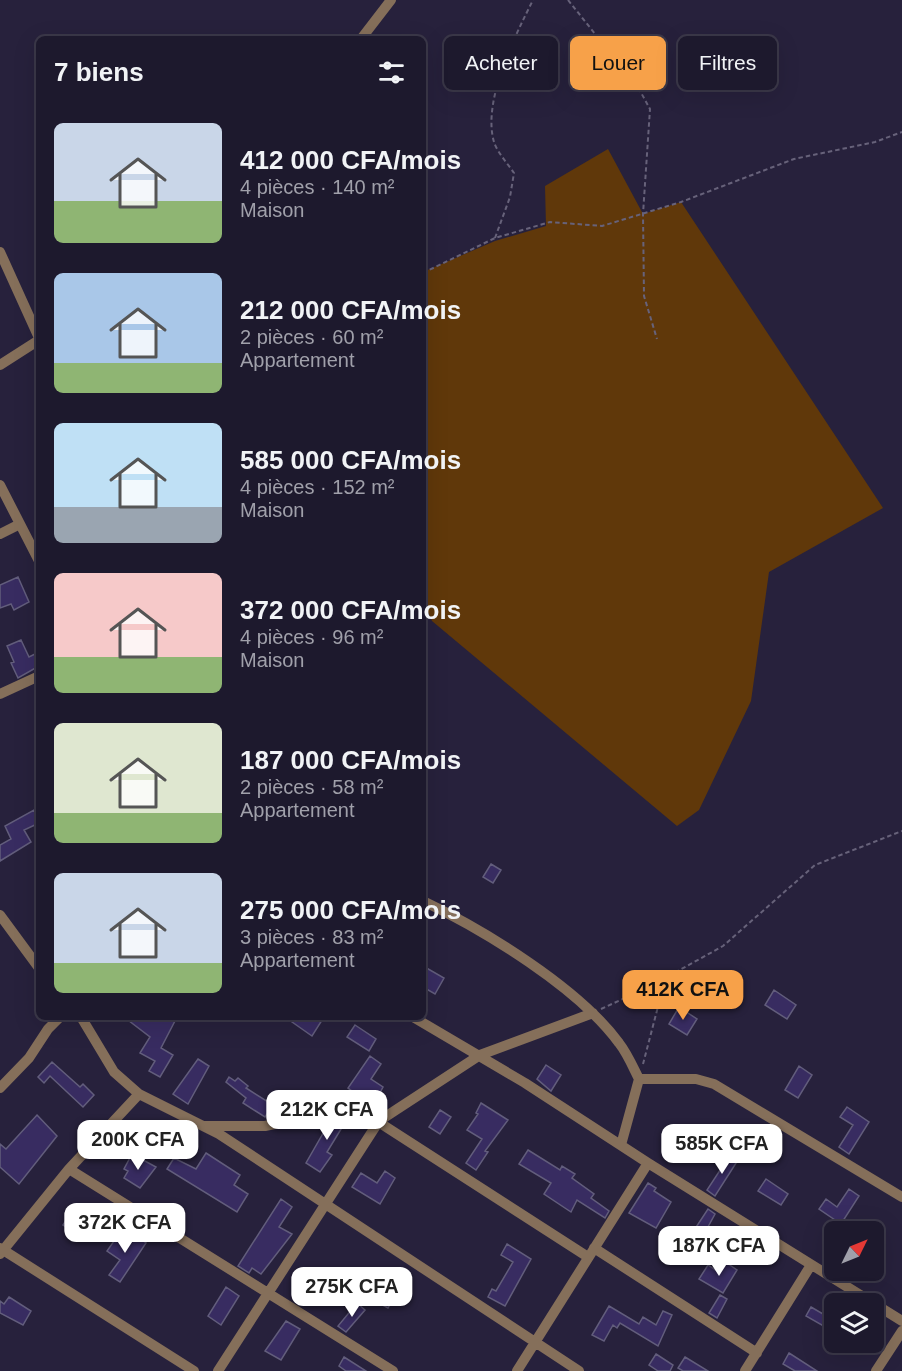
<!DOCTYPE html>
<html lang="fr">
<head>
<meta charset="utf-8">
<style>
	:root { --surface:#1d192d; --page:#2a2639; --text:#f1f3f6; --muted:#a0a0aa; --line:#3b3849; --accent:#f7a149 }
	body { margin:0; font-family:Arial,sans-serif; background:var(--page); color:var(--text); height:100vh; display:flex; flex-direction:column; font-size:22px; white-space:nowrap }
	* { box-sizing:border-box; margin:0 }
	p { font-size:20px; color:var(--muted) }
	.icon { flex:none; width:33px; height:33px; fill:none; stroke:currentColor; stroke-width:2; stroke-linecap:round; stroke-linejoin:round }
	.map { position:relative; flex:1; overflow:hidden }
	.details { position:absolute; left:36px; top:36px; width:390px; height:984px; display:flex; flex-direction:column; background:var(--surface); border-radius:9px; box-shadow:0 6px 24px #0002,0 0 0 2px var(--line) }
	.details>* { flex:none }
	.banner { position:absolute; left:444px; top:36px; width:368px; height:54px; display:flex; gap:12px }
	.needle { width:39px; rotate:47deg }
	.controls { position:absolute; left:824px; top:1221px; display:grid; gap:12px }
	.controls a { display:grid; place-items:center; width:60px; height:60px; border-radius:9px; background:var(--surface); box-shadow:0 6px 24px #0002,0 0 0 2px var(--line); font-size:30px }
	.price { position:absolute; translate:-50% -51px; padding:0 14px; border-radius:12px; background:#fff; color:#222; font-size:20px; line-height:39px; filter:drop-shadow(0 2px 3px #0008) }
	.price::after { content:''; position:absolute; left:50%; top:36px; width:18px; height:14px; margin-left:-9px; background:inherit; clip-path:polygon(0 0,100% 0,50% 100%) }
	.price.current { background:var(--accent); color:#111 }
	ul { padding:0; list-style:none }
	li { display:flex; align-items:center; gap:18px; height:150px; padding:0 18px }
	li span { display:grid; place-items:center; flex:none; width:168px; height:120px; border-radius:9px; color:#555 }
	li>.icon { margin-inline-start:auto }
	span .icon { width:72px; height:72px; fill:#fffc; stroke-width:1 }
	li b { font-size:26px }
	h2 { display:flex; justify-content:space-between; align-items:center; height:72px; padding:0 18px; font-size:26px }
	.tag { padding:0 21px; border-radius:9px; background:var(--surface); box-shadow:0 6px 24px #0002,0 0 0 2px var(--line); font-size:21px; line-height:54px }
	.tag.current { background:var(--accent); color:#111 }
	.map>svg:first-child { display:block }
</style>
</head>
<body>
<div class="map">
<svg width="902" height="1371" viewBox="0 0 902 1371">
	<rect width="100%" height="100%" fill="#27213c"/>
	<path fill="#60380a" d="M608,149L643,214L681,202L883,508L769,572L751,701L699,810L677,826L432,621L423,601V272L495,241L546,226L545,186Z"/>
	<path fill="#382c61" stroke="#625d7c" stroke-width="1.5" d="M18,577L29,602L14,610L11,604L0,608V585Z
		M21,640L29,657L39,652V666L18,678L11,663L14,662L7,646Z
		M34,810L39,823L24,830L31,842L0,861V845L11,839L5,826Z
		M491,864L501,870L493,883L483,877Z
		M423,966L444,978L435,994L423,987Z
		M774,990L796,1005L787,1019L765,1005Z
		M679,1007L697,1019L687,1035L669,1024Z
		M124,1017H177L161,1048L173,1055L160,1077L149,1071L155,1061L140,1053L150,1037Z
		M285,1017H324L312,1036Z
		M355,1025L376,1039L369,1051L347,1037Z
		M370,1056L381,1064L371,1079L383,1087L376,1100H364L348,1088Z
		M198,1059L209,1066L188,1104L173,1094Z
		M52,1062L80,1087L83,1084L94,1095L83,1107L50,1076L44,1083L38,1077Z
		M546,1065L561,1075L551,1091L537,1079Z
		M799,1066L812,1075L798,1098L785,1090Z
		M229,1077L235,1081L238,1078L248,1086L246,1088L273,1105L265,1117L243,1103L246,1098L226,1082Z
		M481,1103L508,1120L485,1151L488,1152L476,1170L466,1163L482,1139L467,1130L478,1114L476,1113Z
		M847,1107L869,1122L849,1154L839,1147L853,1125L840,1117Z
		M337,1109L349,1116L327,1152L332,1155L320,1172L306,1163Z
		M440,1110L451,1117L440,1134L429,1127Z
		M37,1115L57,1136L19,1184L0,1167V1144L6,1149Z
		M696,1135L713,1146L704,1159L688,1149Z
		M755,1141L767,1148L758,1162L746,1155Z
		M528,1150L560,1170L562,1166L575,1174L572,1178L594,1194L591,1198L609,1211L605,1218L577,1200L571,1212L544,1194L551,1183L519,1164Z
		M206,1153L240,1175L234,1185L248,1194L237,1212L167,1169L174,1158L196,1169Z
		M132,1154L156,1167L140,1188L124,1178L128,1171L124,1169Z
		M730,1155L738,1160L715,1196L707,1190Z
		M385,1171L395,1178L380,1204L352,1187L361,1173L377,1183Z
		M766,1179L788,1194L781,1205L758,1191Z
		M648,1183L656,1188L654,1191L671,1202L656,1228L629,1213Z
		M849,1189L859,1196L841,1224L819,1209L826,1199L837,1207Z
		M281,1199L292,1207L279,1227L292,1234L261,1274L252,1268L249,1273L238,1266Z
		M73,1209L89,1220L78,1235L63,1225Z
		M708,1209L715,1214L703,1236L706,1238L697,1254L683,1247Z
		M121,1231L136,1241L138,1237L146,1243L120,1282L109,1275L120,1260L107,1251Z
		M507,1244L531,1259L505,1306L488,1297L492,1289L496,1291L513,1262L501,1255Z
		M724,1261L737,1270L723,1293L699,1279L708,1265L717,1271Z
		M386,1282L399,1289L388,1308L375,1301Z
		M226,1287L239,1296L221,1325L208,1316Z
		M720,1295L727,1299L717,1318L709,1313Z
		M9,1297L31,1311L23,1325L0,1313V1301L4,1304Z
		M357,1303L365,1310L346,1332L338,1326Z
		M609,1306L639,1324L643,1317L656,1325L663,1311L672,1315L658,1346L620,1323L617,1328L613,1325L604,1341L592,1335Z
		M811,1307L828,1317L834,1307V1332L806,1316Z
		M286,1321L300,1329L281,1360L265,1351Z
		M789,1353L817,1371H795L783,1364Z
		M656,1354L673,1365L670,1371H658L649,1365Z
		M344,1357L366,1371H346L339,1366Z
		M685,1357L708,1371H683L678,1368Z"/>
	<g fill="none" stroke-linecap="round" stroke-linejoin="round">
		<path stroke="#67627a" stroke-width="2" stroke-dasharray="4.5 3" stroke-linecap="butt" d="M568,0L639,89L650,109L643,214L644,296L657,339
			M495,238L510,197L514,173C508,164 497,152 494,142C482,101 515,36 533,0
			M423,273L495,238L550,222L602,226L681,202L794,159L875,142L902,132
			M601,1009L649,987L723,946L815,865L902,831
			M643,1064L665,980"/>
		<path stroke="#856f5a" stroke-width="10" d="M361,39L391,0
			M0,252L39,338
			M0,365L39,340
			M0,485L39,561
			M0,534L20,524
			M0,694L39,676
			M423,901C484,930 579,988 619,1043C627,1053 633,1067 639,1079L621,1145
			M0,915L39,968
			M81,1017L114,1072L139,1094L219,1134L579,1371
			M413,1017L525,1083L648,1163L902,1321
			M639,1079H696L714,1084L902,1197
			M0,1088L29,1058L48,1029L60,1017
			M204,1126H265L303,1118L335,1101L352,1105L588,1257
			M69,1169L393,1371
			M0,1248L194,1371
			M594,1248L757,1353
			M0,1254L69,1169L139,1094
			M218,1371L379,1121L480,1055L593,1013
			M517,1371L648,1163
			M745,1371L811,1265
			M876,1371L902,1331"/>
	</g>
</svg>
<div class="controls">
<a><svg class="needle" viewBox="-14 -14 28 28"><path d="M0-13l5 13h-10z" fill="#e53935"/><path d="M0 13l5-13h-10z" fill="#a0a0aa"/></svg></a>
<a><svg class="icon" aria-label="layers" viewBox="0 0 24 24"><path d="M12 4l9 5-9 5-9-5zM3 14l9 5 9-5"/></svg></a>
</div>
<b class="price current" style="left:683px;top:1021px">412K CFA</b>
<b class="price" style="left:327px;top:1141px">212K CFA</b>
<b class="price" style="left:138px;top:1171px">200K CFA</b>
<b class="price" style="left:722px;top:1175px">585K CFA</b>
<b class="price" style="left:125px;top:1254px">372K CFA</b>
<b class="price" style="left:719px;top:1277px">187K CFA</b>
<b class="price" style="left:352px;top:1318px">275K CFA</b>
<div class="banner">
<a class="tag">Acheter</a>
<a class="tag current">Louer</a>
<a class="tag">Filtres</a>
</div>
<section class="details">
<h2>7 biens<svg class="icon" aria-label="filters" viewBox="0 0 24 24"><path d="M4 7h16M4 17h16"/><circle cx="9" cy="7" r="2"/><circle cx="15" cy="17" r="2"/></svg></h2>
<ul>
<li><span style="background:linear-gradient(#c9d6e8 65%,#8fb573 0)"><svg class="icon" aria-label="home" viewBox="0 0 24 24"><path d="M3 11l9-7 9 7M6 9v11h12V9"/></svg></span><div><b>412 000 CFA/mois</b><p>4 pièces · 140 m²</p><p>Maison</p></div></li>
<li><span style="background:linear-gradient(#a9c7e8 75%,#8fb573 0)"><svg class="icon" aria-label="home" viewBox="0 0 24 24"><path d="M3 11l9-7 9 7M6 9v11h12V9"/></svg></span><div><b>212 000 CFA/mois</b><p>2 pièces · 60 m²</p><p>Appartement</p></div></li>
<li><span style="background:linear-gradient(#bfe0f5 70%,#9aa5b1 0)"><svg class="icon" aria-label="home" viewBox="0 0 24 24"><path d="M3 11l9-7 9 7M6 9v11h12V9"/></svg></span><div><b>585 000 CFA/mois</b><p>4 pièces · 152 m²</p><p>Maison</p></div></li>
<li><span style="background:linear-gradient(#f6c9c9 70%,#8fb573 0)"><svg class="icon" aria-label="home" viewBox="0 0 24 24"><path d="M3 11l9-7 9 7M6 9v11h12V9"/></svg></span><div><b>372 000 CFA/mois</b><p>4 pièces · 96 m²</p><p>Maison</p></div></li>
<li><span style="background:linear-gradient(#dfe7d0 75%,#8fb573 0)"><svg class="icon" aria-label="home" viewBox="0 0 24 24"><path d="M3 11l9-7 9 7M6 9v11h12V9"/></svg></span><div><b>187 000 CFA/mois</b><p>2 pièces · 58 m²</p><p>Appartement</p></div></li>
<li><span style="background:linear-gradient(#c9d6e8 75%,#8fb573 0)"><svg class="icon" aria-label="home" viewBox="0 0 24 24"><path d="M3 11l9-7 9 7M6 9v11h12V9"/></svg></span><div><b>275 000 CFA/mois</b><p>3 pièces · 83 m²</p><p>Appartement</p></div></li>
</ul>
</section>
</div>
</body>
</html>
